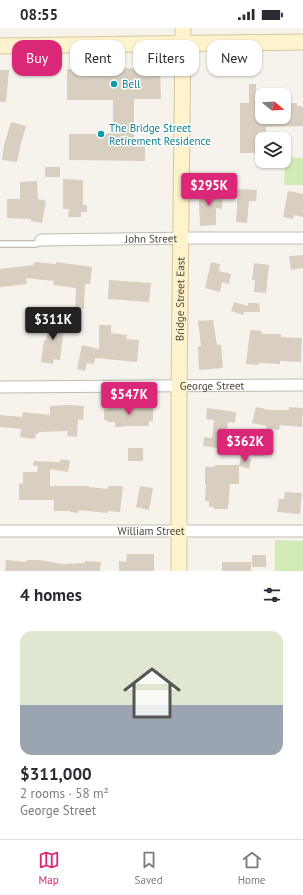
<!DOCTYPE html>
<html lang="en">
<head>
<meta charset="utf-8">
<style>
	:root { --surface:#fff; --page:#f2f2f3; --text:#2b2b33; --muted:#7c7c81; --line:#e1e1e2; --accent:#db2777 }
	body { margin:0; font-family:"PT Sans",sans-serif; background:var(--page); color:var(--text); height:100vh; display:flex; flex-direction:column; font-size:15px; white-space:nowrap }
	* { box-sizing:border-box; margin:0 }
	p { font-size:13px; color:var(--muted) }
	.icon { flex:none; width:22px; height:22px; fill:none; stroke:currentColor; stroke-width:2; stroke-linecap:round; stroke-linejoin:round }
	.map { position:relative; height:543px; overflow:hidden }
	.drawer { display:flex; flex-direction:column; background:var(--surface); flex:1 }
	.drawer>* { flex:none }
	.top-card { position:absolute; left:12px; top:12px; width:279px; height:36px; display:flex; gap:8px }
	.needle { width:26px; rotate:108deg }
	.buttons { position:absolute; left:255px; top:60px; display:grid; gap:8px }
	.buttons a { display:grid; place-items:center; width:36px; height:36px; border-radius:8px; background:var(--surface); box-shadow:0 1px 3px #0004; font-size:20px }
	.price { position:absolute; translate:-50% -34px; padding:0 9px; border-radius:4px; background:var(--accent); color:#fff; font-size:13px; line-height:26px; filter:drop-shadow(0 1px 2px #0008) }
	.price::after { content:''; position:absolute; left:50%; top:24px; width:12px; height:9px; margin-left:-6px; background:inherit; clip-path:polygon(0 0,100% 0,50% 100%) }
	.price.selected { background:#222; color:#fff }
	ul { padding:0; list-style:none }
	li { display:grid; align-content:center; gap:8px; height:212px; padding:0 20px }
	li span { display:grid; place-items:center; height:124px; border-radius:12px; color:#555 }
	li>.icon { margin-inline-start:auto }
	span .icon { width:72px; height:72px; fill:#fffc; stroke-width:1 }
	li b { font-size:17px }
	h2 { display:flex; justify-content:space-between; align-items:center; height:48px; padding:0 20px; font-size:17px }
	.pill { padding:0 14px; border-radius:12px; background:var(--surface); box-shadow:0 1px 3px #0004; font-size:14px; line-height:36px }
	.pill.selected { background:var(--accent); color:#fff }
	.status { display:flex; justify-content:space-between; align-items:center; height:28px; padding:0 20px; background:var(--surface); direction:ltr }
	.status svg { height:11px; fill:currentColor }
	.menu { display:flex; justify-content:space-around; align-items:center; height:56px; border-top:1px solid var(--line); background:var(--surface); font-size:11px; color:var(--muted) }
	.menu a { display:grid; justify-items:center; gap:2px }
	.menu .selected { color:var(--accent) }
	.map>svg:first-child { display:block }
</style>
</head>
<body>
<div class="status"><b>08:55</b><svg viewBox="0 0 49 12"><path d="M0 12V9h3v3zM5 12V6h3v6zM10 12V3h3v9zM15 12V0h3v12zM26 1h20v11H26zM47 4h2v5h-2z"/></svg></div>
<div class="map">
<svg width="303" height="543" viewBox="0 0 303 543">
	<rect width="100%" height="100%" fill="#f6f3ec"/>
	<path fill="#d2eab5" d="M285,129L303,130V157H284Z
		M275,512L303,513V543H275Z"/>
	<path fill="#d8cfc1" d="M160,40L161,71H134V112H145V133L69,132V106H108L113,101V72H67V41Z
		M0,42H9L6,74H0Z
		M249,56H256V75H262V89H284V75H297V78H302V80H303V98L266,99V111H262V125H240V75H249Z
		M11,94L26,98L20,119L17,134L2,132L4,117Z
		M45,139H60V149H45Z
		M63,151L83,152V177H87V184H81V189H68L69,181H63Z
		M37,153L38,171L46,173L42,195L31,193V191L7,190V171H20V154Z
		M238,161L257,162L256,173H249L247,195L236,194Z
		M200,163L223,165L222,181L216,180V197L200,198L199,176Z
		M288,163L303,166V189L294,187L293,191L283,189Z
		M303,227V240L291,242L289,228Z
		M34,234L56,236V234L92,239L90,256H85L84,281H75L76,260L53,257L54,253L26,250L27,256L0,259V241L34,237Z
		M211,234L220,236L219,243L231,246L229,256L222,254L220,264L205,260Z
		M254,235L269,237L266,265L254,264L255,252H252Z
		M109,252L151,255L149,274L108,271Z
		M234,274L248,278V275H259L260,284H244L243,287L231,283Z
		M57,286L59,300L64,301L60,332L54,331L53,336L41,334L44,312H46L48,299L46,287Z
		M213,292L217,317H221L223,340L199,342L198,319L201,318L198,293Z
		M99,297H111V305L127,307L126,311L139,312L137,334L95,330L94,336L87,335L85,343L77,341L82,317L99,321Z
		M250,302L262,303V306H281V309L302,310L301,334L280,333V336L259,335L258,337L246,336Z
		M69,377L84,378L83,392L78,391L77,409L67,408L68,403L39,404L38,406H36L35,411L20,409L21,401L0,399V387L22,389L23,384L50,387V378Z
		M107,378H153V393H149V398H123V399H115V394H107V392H104V381H107Z
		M256,379L270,382H289V379L303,380L302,399L280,397L279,402L267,401V398L252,395Z
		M207,380L236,384L235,395L228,394L224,421L203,418L204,409L212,410L214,392L206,391Z
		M263,413L264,428H253L252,414Z
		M128,420H143V433H128Z
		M241,429L251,431L249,441L239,438Z
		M61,431L70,433L68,444L50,441V458H89V459L108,461V458H123L120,484L108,483L107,485L79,482L78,485L70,484V483H54V472H19V455L23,456V444H37L38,438H33L34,433L60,434Z
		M215,437H239V456H230L228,481H214V479H209V473H205L206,456H205V439H215Z
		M140,458L153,460L149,482L136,479Z
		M285,464L302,465L300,486L277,484L279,471H284Z
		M127,526H154V543H119V533L126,534Z
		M252,527H266V539H252Z
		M6,532L26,534L27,532H40L62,536L85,535V533L101,534L100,543H5Z
		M222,534H251V543H222Z"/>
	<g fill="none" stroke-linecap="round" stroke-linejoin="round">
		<defs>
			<path id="lane" d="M0,216H36L41,212"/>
			<g id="street">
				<path id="s1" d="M41,212L195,210H303"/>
				<path id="s2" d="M0,359L303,357"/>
				<path id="s3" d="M0,503H303"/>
			</g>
			<g id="secondary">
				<path d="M0,18L303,14"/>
				<path id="s4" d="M179,543V368L183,0"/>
			</g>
		</defs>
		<use href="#lane" stroke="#c2bbae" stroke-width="8"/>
		<use href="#street" stroke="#c2bbae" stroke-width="13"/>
		<use href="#secondary" stroke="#d6c79b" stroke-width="17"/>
		<use href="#lane" stroke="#fff" stroke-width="5.5"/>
		<use href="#street" stroke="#fff" stroke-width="11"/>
		<use href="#secondary" stroke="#fff3cd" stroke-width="15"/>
	</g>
	<g fill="#0f9aa8" stroke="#fff" stroke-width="1.5">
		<circle cx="114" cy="56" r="4"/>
		<circle cx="101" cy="106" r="4"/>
	</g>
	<g text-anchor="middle" stroke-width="3" stroke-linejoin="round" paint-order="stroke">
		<g font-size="11" fill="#0d838f" stroke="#fff" text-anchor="start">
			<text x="122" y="60">Bell</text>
			<text x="109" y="104">The Bridge Street<tspan x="109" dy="13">Retirement Residence</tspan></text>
		</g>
		<g font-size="11" fill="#4b4439" stroke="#fff">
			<text dy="4" stroke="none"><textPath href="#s1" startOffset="110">John Street</textPath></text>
			<text dy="4" stroke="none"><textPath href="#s4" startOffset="272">Bridge Street East</textPath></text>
			<text dy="4" stroke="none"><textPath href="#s2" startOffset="212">George Street</textPath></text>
			<text dy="4" stroke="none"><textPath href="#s3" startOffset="151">William Street</textPath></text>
		</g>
	</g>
</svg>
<div class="buttons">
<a><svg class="needle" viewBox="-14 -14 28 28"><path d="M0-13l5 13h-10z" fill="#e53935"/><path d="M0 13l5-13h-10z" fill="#7c7c81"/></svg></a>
<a><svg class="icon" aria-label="layers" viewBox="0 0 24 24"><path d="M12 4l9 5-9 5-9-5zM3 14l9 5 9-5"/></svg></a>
</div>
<b class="price" style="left:209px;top:179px">$295K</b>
<b class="price selected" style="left:53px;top:313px">$311K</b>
<b class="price" style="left:129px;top:388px">$547K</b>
<b class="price" style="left:245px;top:435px">$362K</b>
<div class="top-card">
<a class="pill selected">Buy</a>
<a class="pill">Rent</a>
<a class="pill">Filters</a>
<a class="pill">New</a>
</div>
</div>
<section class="drawer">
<h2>4 homes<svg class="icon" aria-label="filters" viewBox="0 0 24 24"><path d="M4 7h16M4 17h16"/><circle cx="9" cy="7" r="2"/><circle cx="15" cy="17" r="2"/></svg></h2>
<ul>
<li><span style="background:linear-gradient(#dfe7d0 60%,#9aa5b1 0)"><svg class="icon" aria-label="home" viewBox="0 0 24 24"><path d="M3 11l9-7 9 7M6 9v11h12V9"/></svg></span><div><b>$311,000</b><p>2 rooms · 58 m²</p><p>George Street</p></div></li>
</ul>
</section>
<nav class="menu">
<a class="selected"><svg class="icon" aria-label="map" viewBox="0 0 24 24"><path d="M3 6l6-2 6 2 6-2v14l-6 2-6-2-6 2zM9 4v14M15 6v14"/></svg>Map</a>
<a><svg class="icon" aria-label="saved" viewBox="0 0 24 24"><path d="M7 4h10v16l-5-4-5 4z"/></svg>Saved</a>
<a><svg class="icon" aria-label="home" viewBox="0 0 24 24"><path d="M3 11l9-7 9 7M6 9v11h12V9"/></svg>Home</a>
</nav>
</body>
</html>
